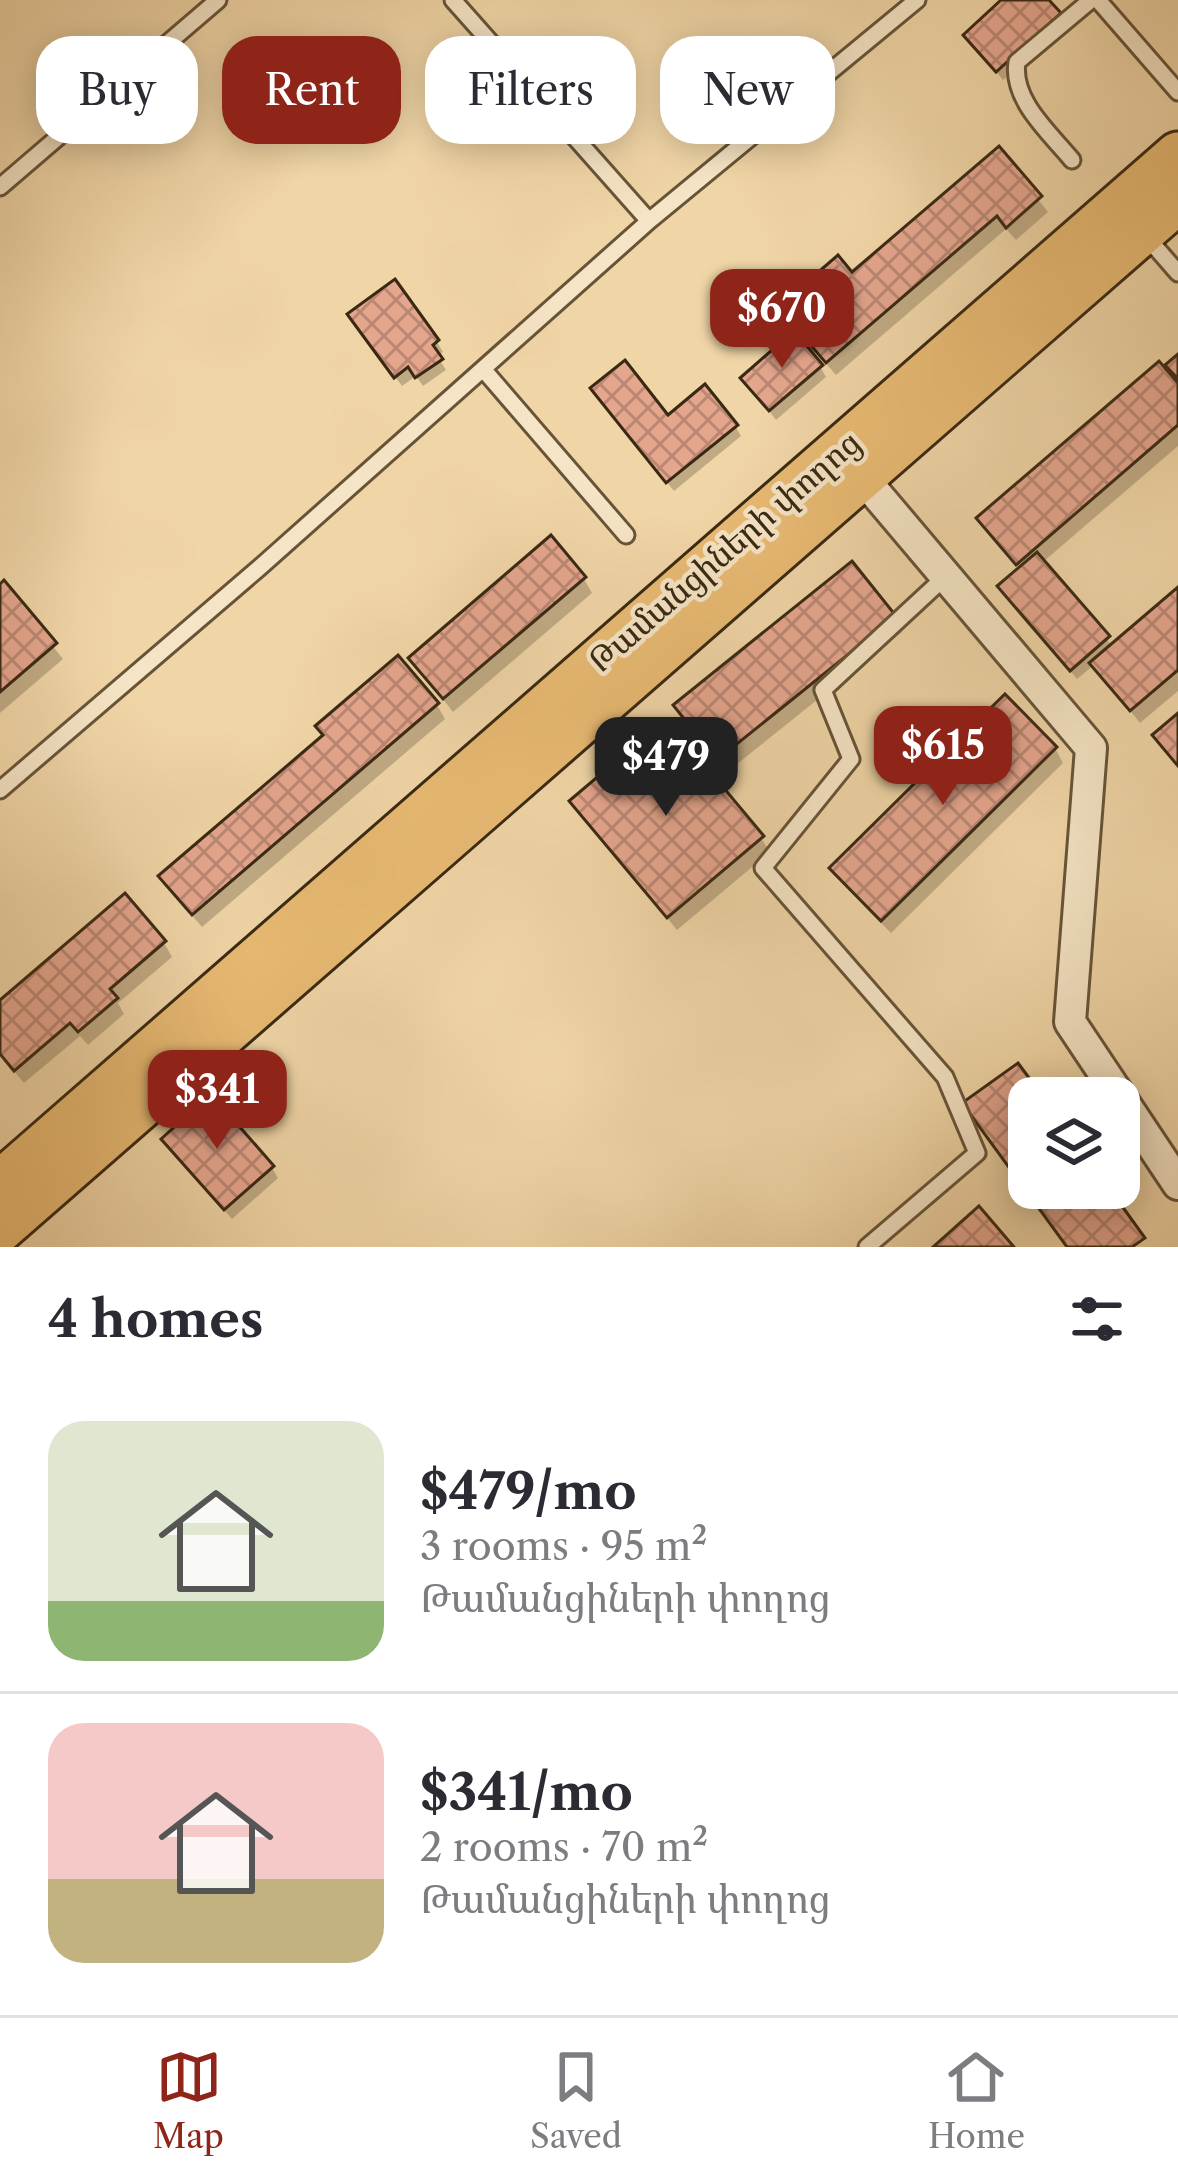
<!DOCTYPE html>
<html lang="en">
<head>
<meta charset="utf-8">
<style>
	:root { --surface:#fff; --page:#f2f2f3; --text:#2b2b33; --muted:#7c7c81; --line:#e1e1e2; --accent:#8f2418 }
	body { margin:0; font-family:"Libre Caslon Text","Noto Serif Armenian",serif; background:var(--page); color:var(--text); height:100vh; display:flex; flex-direction:column; font-size:45px; white-space:nowrap }
	* { box-sizing:border-box; margin:0 }
	p { font-size:39px; color:var(--muted) }
	.icon { flex:none; width:66px; height:66px; fill:none; stroke:currentColor; stroke-width:2; stroke-linecap:round; stroke-linejoin:round }
	.map { position:relative; height:1247px; overflow:hidden }
	.details { display:flex; flex-direction:column; background:var(--surface); flex:1 }
	.details>* { flex:none }
	.top-card { position:absolute; left:36px; top:36px; width:1107px; height:108px; display:flex; gap:24px }
	.fabs { position:absolute; left:1008px; top:1077px; display:grid; gap:24px }
	.fabs a { display:grid; place-items:center; width:132px; height:132px; border-radius:24px; background:var(--surface); box-shadow:0 6px 30px #0003; font-size:60px }
	.price { position:absolute; translate:-50% -102px; padding:0 27px; border-radius:24px; background:var(--accent); color:#fff; font-size:39px; line-height:78px; filter:drop-shadow(0 3px 6px #0008) }
	.price::after { content:''; position:absolute; left:50%; top:72px; width:36px; height:27px; margin-left:-18px; background:inherit; clip-path:polygon(0 0,100% 0,50% 100%) }
	.price.active { background:#222; color:#fff }
	ul { padding:0; list-style:none }
	li { display:flex; align-items:center; gap:36px; height:300px; padding:0 48px }
	li+li { border-top:3px solid var(--line) }
	li span { display:grid; place-items:center; flex:none; width:336px; height:240px; border-radius:36px; color:#555 }
	li>.icon { margin-inline-start:auto }
	span .icon { width:144px; height:144px; fill:#fffc; stroke-width:1 }
	li b { font-size:51px }
	h2 { display:flex; justify-content:space-between; align-items:center; height:144px; padding:0 48px; font-size:51px }
	.chip { padding:0 42px; border-radius:36px; background:var(--surface); box-shadow:0 6px 30px #0003; font-size:42px; line-height:108px }
	.chip.active { background:var(--accent); color:#fff }
	.tab-bar { display:flex; justify-content:space-around; align-items:center; height:168px; border-top:3px solid var(--line); background:var(--surface); font-size:33px; color:var(--muted) }
	.tab-bar a { display:grid; justify-items:center; gap:6px }
	.tab-bar .active { color:var(--accent) }
	.map>svg:first-child { display:block }
</style>
</head>
<body>
<div class="map">
<svg width="1178" height="1247" viewBox="0 0 1178 1247">
	<defs>
		<pattern id="building-cross-hatch" width="8" height="8" patternUnits="userSpaceOnUse" patternTransform="scale(3)"><rect width="8" height="8" fill="#e5a68e"/><path d="M0 0l8 8M0 8l8-8" fill="none" stroke="#bb8773"/></pattern>
	</defs>
	<rect width="100%" height="100%" fill="#f0d5a6"/>
	<filter id="stains"><feTurbulence type="fractalNoise" baseFrequency=".00167" numOctaves="4"/><feColorMatrix values="0 0 0 0 .2 0 0 0 0 .09 0 0 0 0 .02 0 0 0 .5 -.17"/></filter>
	<radialGradient id="worn" r=".72"><stop offset=".6" stop-color="#630" stop-opacity="0"/><stop offset="1" stop-color="#630" stop-opacity=".3"/></radialGradient>
	<path fill="#0003" d="M1006,0H1045L1064,25L1003,80L967,36Z
		M999,150L1048,212L1016,240L1006,229L836,375L816,352L813,354L826,377L776,420L744,378L798,332L781,308L852,276Z
		M357,325L437,342L443,352L437,356L446,370L423,386L416,376L402,386Z
		M1178,358V446L1043,562L1113,647L1178,591V691L1140,723L1094,665L1077,679L1007,597L1020,570L980,519Z
		M600,399L667,419L735,426L741,436L674,491Z
		M584,579L592,593L453,712L412,659Z
		M4,585L63,659L0,713V588Z
		M893,618L902,632L727,772L685,719Z
		M437,705L445,719L202,927L170,890L162,876Z
		M1055,748L1063,763L891,933L841,882L833,868Z
		M573,802L761,838L770,852L677,930Z
		M164,943L172,957L118,1003L124,1014L88,1045L80,1036L24,1083L0,1055V1004Z
		M171,1150L272,1168L278,1178L232,1219Z"/>
	<path fill="url(#building-cross-hatch)" stroke="#392913" stroke-width="3" d="M1001,0H1049L1061,13L996,72L963,35Z
		M999,146L1042,196L1006,228L997,216L826,363L778,307L838,255L852,272Z
		M395,279L439,340L433,345L443,359L415,378L408,367L394,378L347,314Z
		M794,331L823,365L769,411L740,378Z
		M1178,354V379L1165,365Z
		M625,360L668,415L705,384L738,425L666,483L590,388Z
		M1159,361L1178,383V425L1016,565L976,518Z
		M551,535L586,577L443,699L408,658Z
		M1037,552L1110,636L1070,671L997,586Z
		M852,561L896,616L717,760L673,705Z
		M4,580L57,643L0,692V584Z
		M1178,587V670L1130,711L1089,663Z
		M398,655L439,703L192,915L158,876L323,735L315,726Z
		M1005,694L1057,747L881,921L829,868Z
		M1178,713V766L1152,735Z
		M666,719L764,836L667,918L569,801Z
		M125,893L166,941L110,989L118,998L78,1032L70,1023L14,1071L0,1054V1000Z
		M1018,1063L1044,1098H1029V1188H1109L1145,1238L1132,1247H1067L962,1103Z
		M211,1094L274,1166L224,1210L161,1139Z
		M979,1206L1014,1247H933Z"/>
	<g fill="none" stroke-linecap="round" stroke-linejoin="round">
		<defs>
			<path id="lane" d="M453,0L649,221
				M1098,0L1178,92
				M1072,160C1050,133 1011,100 1017,62L1091,0
				M0,187L218,0
				M1144,234L1178,273
				M483,369L626,535
				M0,790L259,568L649,221L917,0
				M867,1247L977,1153L945,1077L763,868L851,759L823,690L946,576"/>
			<path id="street" d="M851,464L1091,748L1070,1022L1178,1184"/>
			<path id="primary" d="M0,1184L1178,155
				M0,1229L1178,200"/>
		</defs>
		<use href="#lane" stroke="#675438" stroke-width="21"/>
		<use href="#street" stroke="#675438" stroke-width="36"/>
		<use href="#primary" stroke="#392913" stroke-width="51"/>
		<use href="#lane" stroke="#f5e4c5" stroke-width="15"/>
		<use href="#street" stroke="#f5e4c5" stroke-width="30"/>
		<use href="#primary" stroke="#e8ba73" stroke-width="45"/>
	</g>
	<g text-anchor="middle" stroke-width="9" stroke-linejoin="round" paint-order="stroke">
		<g font-size="33" fill="#392913" stroke="#f5e4c5">
			<text transform="translate(724 551) rotate(-41)" y="12">Թամանցիների փողոց</text>
		</g>
	</g>
	<rect width="100%" height="100%" filter="url(#stains)"/>
	<rect width="100%" height="100%" fill="url(#worn)"/>
</svg>
<div class="fabs">
<a><svg class="icon" aria-label="layers" viewBox="0 0 24 24"><path d="M12 4l9 5-9 5-9-5zM3 14l9 5 9-5"/></svg></a>
</div>
<b class="price" style="left:782px;top:371px">$670</b>
<b class="price" style="left:943px;top:808px">$615</b>
<b class="price active" style="left:666px;top:819px">$479</b>
<b class="price" style="left:217px;top:1152px">$341</b>
<div class="top-card">
<a class="chip">Buy</a>
<a class="chip active">Rent</a>
<a class="chip">Filters</a>
<a class="chip">New</a>
</div>
</div>
<section class="details">
<h2>4 homes<svg class="icon" aria-label="filters" viewBox="0 0 24 24"><path d="M4 7h16M4 17h16"/><circle cx="9" cy="7" r="2"/><circle cx="15" cy="17" r="2"/></svg></h2>
<ul>
<li><span style="background:linear-gradient(#dfe7d0 75%,#8fb573 0)"><svg class="icon" aria-label="home" viewBox="0 0 24 24"><path d="M3 11l9-7 9 7M6 9v11h12V9"/></svg></span><div><b>$479/mo</b><p>3 rooms · 95 m²</p><p>Թամանցիների փողոց</p></div></li>
<li><span style="background:linear-gradient(#f6c9c9 65%,#c2b280 0)"><svg class="icon" aria-label="home" viewBox="0 0 24 24"><path d="M3 11l9-7 9 7M6 9v11h12V9"/></svg></span><div><b>$341/mo</b><p>2 rooms · 70 m²</p><p>Թամանցիների փողոց</p></div></li>
</ul>
</section>
<nav class="tab-bar">
<a class="active"><svg class="icon" aria-label="map" viewBox="0 0 24 24"><path d="M3 6l6-2 6 2 6-2v14l-6 2-6-2-6 2zM9 4v14M15 6v14"/></svg>Map</a>
<a><svg class="icon" aria-label="saved" viewBox="0 0 24 24"><path d="M7 4h10v16l-5-4-5 4z"/></svg>Saved</a>
<a><svg class="icon" aria-label="home" viewBox="0 0 24 24"><path d="M3 11l9-7 9 7M6 9v11h12V9"/></svg>Home</a>
</nav>
</body>
</html>
